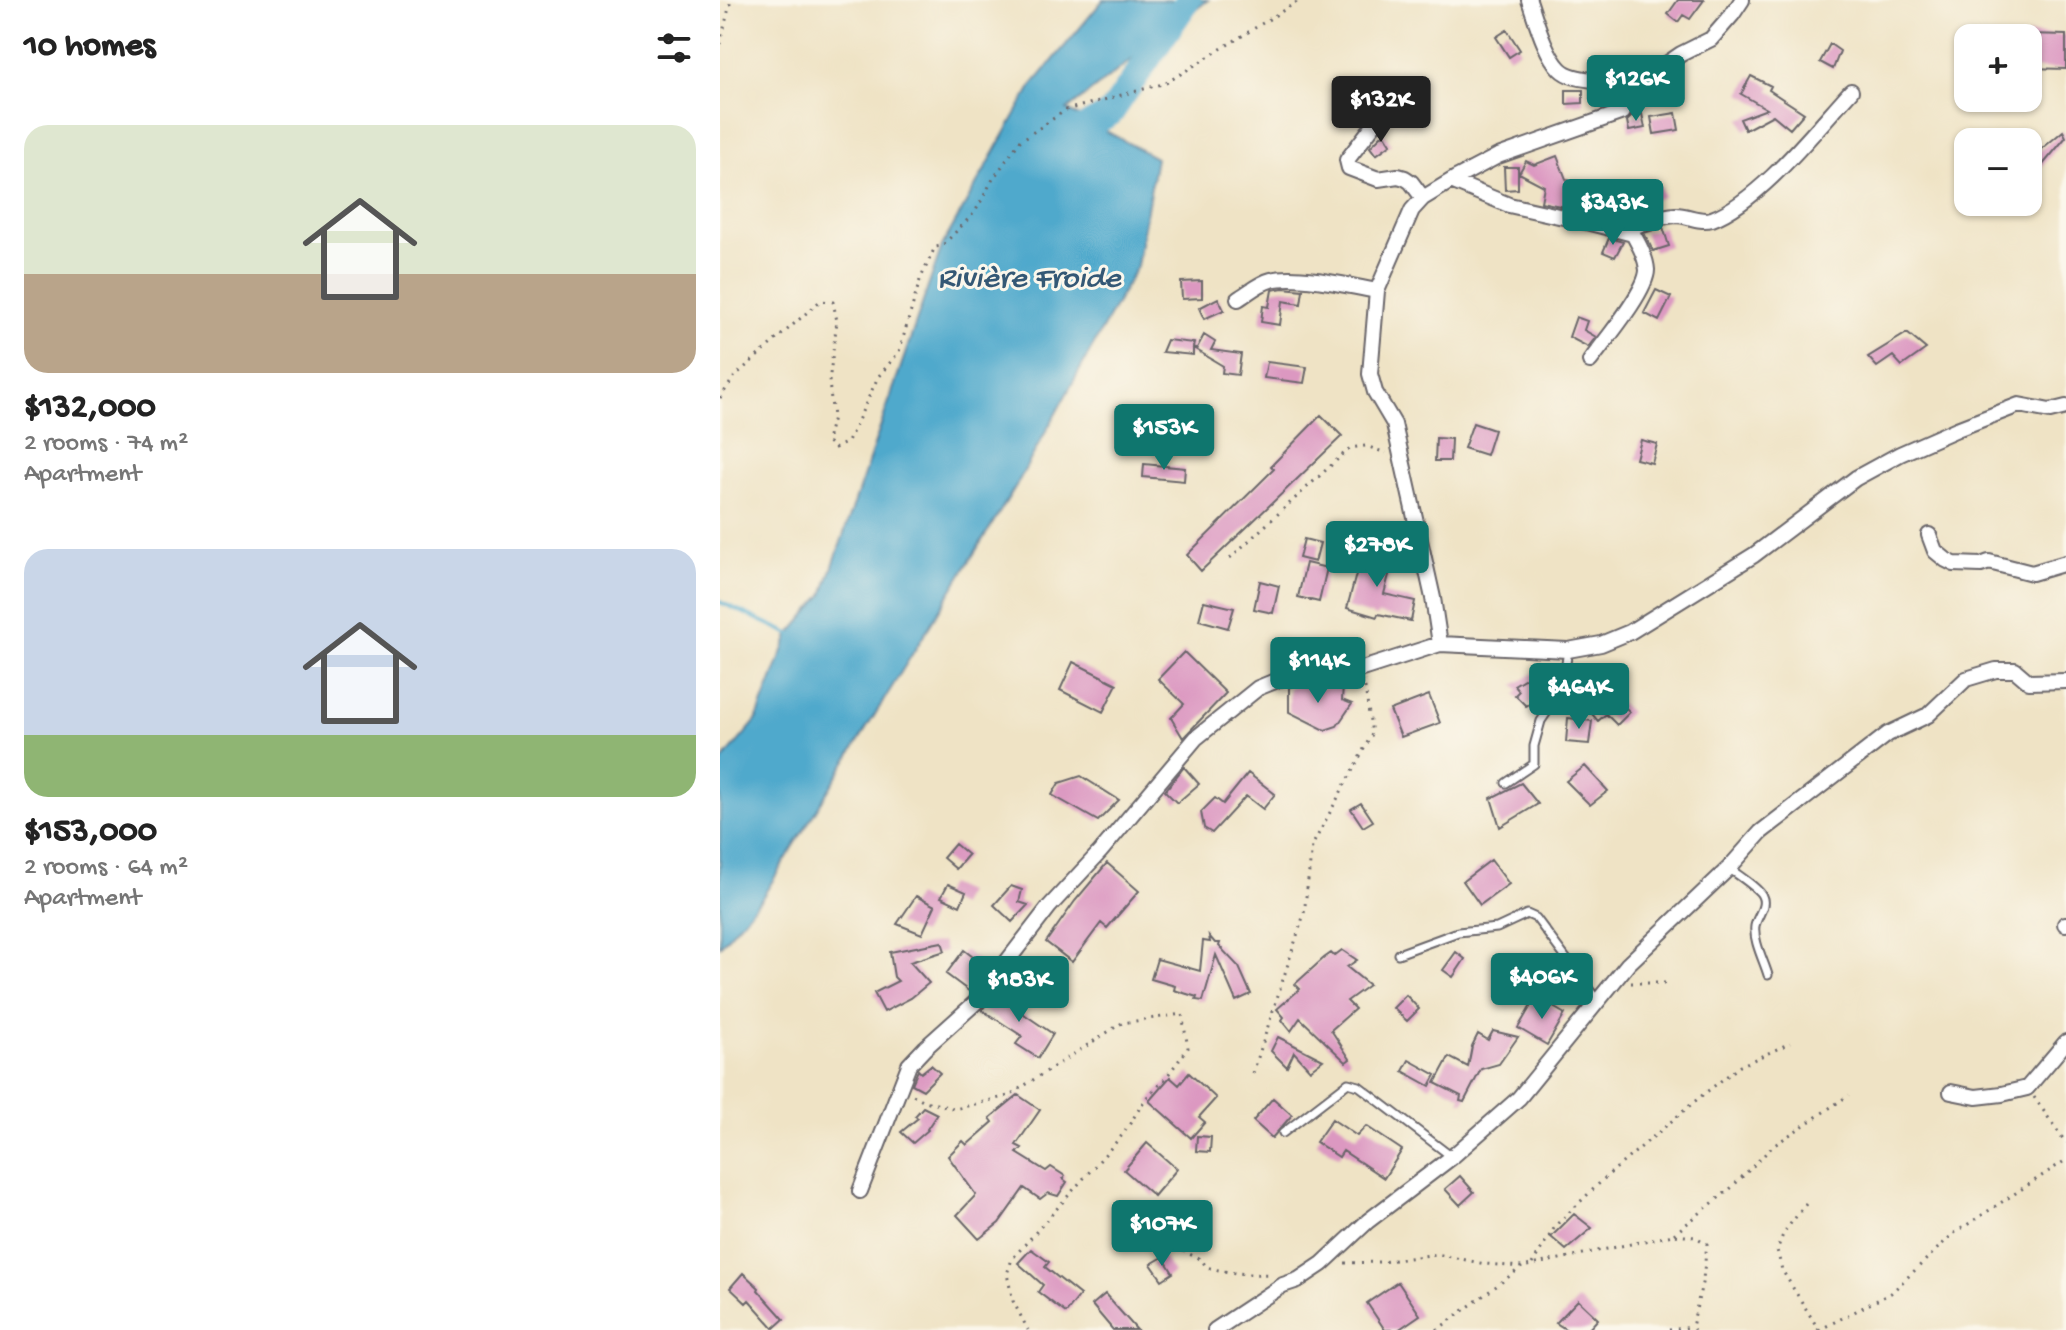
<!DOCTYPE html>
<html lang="en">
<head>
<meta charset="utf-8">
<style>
	:root { --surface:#fff; --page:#f2f2f2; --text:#222; --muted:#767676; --accent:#0f766e }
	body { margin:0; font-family:"Gochi Hand",sans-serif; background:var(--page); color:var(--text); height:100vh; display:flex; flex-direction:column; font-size:30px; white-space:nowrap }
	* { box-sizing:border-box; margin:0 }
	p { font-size:26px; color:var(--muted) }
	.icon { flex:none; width:44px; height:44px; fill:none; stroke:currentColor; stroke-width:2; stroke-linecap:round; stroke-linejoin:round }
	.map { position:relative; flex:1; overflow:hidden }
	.side { display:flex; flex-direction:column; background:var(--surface); width:720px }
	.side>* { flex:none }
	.controls { position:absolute; left:1234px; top:24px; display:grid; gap:16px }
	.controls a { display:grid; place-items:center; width:88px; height:88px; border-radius:16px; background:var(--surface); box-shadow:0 2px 6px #0004; font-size:40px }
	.price { position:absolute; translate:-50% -68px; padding:0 18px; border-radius:8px; background:var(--accent); color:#fff; font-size:26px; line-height:52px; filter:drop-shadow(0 2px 4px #0008) }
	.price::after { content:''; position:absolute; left:50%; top:48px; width:24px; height:18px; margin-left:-12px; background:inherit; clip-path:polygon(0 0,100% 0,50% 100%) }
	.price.current { background:#222; color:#fff }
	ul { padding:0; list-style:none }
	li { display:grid; align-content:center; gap:16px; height:424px; padding:0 24px }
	li span { display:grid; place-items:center; height:248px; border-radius:24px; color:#555 }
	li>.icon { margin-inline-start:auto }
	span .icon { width:144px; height:144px; fill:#fffc; stroke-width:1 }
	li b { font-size:34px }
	h2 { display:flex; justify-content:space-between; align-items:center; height:96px; padding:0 24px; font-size:34px }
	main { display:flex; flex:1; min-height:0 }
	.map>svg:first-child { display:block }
</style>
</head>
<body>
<main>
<section class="side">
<h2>10 homes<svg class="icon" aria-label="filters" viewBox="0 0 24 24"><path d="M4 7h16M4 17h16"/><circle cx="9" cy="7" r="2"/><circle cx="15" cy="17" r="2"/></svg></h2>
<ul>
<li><span style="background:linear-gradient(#dfe7d0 60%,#b9a48a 0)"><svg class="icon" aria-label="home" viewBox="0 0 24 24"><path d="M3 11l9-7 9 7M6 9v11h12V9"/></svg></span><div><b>$132,000</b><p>2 rooms · 74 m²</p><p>Apartment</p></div></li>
<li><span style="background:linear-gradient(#c9d6e8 75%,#8fb573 0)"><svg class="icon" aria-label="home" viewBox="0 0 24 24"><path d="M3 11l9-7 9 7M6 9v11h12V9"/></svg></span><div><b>$153,000</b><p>2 rooms · 64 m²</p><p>Apartment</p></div></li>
</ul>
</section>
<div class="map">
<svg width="1346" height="1330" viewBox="0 0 1346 1330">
	<rect width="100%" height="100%" fill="#fbf7ec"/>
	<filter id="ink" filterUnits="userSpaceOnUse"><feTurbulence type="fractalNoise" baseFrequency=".0125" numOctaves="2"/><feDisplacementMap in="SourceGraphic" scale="16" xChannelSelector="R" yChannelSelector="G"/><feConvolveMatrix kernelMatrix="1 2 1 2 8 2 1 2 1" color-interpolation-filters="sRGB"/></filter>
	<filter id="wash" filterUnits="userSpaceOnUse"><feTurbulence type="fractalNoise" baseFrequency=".006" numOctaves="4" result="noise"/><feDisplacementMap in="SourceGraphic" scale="32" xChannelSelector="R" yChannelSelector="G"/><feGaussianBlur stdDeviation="1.8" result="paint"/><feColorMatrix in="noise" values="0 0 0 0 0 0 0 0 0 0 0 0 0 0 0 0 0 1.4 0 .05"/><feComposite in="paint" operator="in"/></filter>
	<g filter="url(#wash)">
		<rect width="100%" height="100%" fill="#efe3c5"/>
		<path fill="#4fa9cc" stroke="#386684" stroke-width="2" d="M383,0H488L347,110L436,158L417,266L297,484L42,898L0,946V763L36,721L69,635L103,595L222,246L311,87Z"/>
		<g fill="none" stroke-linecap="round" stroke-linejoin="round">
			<path stroke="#4fa9cc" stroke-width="4" d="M0,602L70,634"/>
			<path stroke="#4fa9cc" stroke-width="26" d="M342,140L391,113L468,0"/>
		</g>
		<g id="blocks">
			<path fill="#dc98c1" d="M958,0H984L970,19L963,15L958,22L948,14Z
				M787,30L800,50L789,57L776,37Z
				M1308,34L1346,35V69L1308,68Z
				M1110,44L1120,51L1113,69L1100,62Z
				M1031,76L1051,86L1049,90L1084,113L1070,129L1053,115L1025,130L1020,119L1047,109L1021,94Z
				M846,90H863V103L846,104Z
				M956,113L959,130L934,134L931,117Z
				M922,114L925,128L909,131L907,121L912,116Z
				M1343,131L1346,137L1321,167L1311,158Z
				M664,133L671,144L656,155L650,147Z
				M837,156L846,179L850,180L845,207L821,202L824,186L799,173L806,161L814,165Z
				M784,167H798V189L785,190Z
				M940,186L943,197L919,204L916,193Z
				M885,203H899V220L885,216Z
				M943,227L949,246L933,251L924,233Z
				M889,238L903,242L895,257L883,252Z
				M482,281V298L462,299L461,282Z
				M563,288L583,290L581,304L563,301L560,325L541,322L543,306L549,307L552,290Z
				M936,290L951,297L939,321L924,313Z
				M498,298L504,310L484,319L479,308Z
				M856,317L867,321L864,330L876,337L868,347L849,337Z
				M1187,333L1206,349L1182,366L1173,356L1157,367L1148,357Z
				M484,335L495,342L491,350L521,354L518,375L502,373L503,366L473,348V355L442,352L447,340L474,343L473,348H477Z
				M547,362L587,367L584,383L544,378Z
				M601,415L622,436L481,571L467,555L554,469L551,466Z
				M753,423L774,430L766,455L744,448Z
				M716,438L731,439L730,461H715Z
				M921,440L937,444L932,463L916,459Z
				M424,464L465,468L464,481L423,477Z
				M584,539L600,543L595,562L579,558Z
				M643,548L674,556L664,594L695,601L691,621L658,614L657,617L627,608Z
				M586,563L607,568L599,602L578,597Z
				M540,581L559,586L553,613L534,609Z
				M484,601L514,608L508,628L479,620Z
				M464,652L506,693L463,738L451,718L464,704L438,679Z
				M353,662L397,684L383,712L340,690Z
				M819,670L828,686L824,688L827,694L806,706L795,695L799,691L794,685Z
				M581,685L595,688L623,687L622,700L632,704L617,726L605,730L569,712V687Z
				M887,690L910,712L897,725L886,714L878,721L866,707Z
				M709,695L720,723L681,737L670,710Z
				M848,718L872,721L869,744L846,742Z
				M865,766L888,791L870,805L846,781Z
				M464,767L479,784L457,803L445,791Z
				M528,773L555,794L543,809L526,796L492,833L484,828L481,812L495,798L503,804Z
				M361,776L399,800L378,821L332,795L339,783Z
				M801,783L818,804L780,827L771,798Z
				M641,803L653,821L643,827L631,809Z
				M235,844L248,855L236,869L223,858Z
				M771,860L789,884L760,905L743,881Z
				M387,863L419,891L387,928L381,923L352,962L326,942L355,901Z
				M228,884L246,892L240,906L221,897Z
				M291,886L302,890L299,902L308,905L292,922L274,905Z
				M196,896L215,906L202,934L177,924Z
				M489,936L495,943H500L499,946L519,967L531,994L516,1001L496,955L483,1001L476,1000L477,997L454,990L455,986L431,979L437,959L480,971L483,941L490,942Z
				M222,942L225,951L190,962L209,983L191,998L164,1012L154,993L178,981L174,977L170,952Z
				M244,950L266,967L258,978L260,980L250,992L226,974Z
				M622,950L637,960L627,967L649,985L627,1001L635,1009L611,1030L630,1059L626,1062L580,1018L571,1031L562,1020L564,1017L557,1009L580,989L575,984L604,958L611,953L614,956Z
				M736,952L745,959L733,977L723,970Z
				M277,991L300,1007L298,1010L333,1034L318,1058L296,1044L302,1036L262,1010Z
				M686,995L699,1009L687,1021L673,1008Z
				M816,997L845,1014L827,1045L798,1028Z
				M773,1031L798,1037L779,1064L761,1069L744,1102L740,1101L741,1096L715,1083L729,1057L748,1067L752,1046L758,1034L768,1040Z
				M558,1037L566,1041L603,1060L590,1070L574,1052L567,1067L551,1051Z
				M689,1060L716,1075L710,1086L683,1071Z
				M211,1065L220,1073L203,1090L192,1084L198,1070L201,1073Z
				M469,1073L496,1098L479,1117L485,1122L471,1138L429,1101L450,1077L459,1085Z
				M298,1095L320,1110L296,1145L302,1148L297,1153L326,1171L331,1167L345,1176L343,1179L347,1182L338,1196L328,1193L320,1199L304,1188L279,1223L259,1239L237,1215L256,1195L228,1156L243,1141L247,1145L273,1122L270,1118Z
				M553,1098L572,1115L552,1138L533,1121Z
				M203,1107L217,1114L207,1129L208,1130L193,1143L181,1132L198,1118L195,1116Z
				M612,1119L637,1136L646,1126L682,1150L664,1178L623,1151L619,1157L596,1142Z
				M477,1136L491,1137L490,1152L476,1151Z
				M427,1143L457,1169L434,1196L404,1170Z
				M740,1176L754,1192L740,1205L725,1189Z
				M417,1205L433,1224L416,1240L400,1221Z
				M854,1214L872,1228L846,1250L831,1237Z
				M311,1249L329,1262L325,1267L360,1295L346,1313L318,1292L323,1285L298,1263Z
				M443,1257L453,1273L442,1280L431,1264Z
				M23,1273L39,1288L38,1290L64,1319L54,1328L29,1300L26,1303L10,1288Z
				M678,1282L700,1315L678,1330H665L647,1303Z
				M385,1294L417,1330H393L372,1305Z
				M858,1300L878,1319L868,1330H847L836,1323Z"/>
		</g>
	</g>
	<g filter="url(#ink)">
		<use href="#blocks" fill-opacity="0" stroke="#6a666b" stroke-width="2"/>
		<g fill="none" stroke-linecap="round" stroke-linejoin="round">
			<defs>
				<path id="service" d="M786,783L814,764V746L821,721L842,690L848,650
					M1009,868C1016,874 1039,888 1042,896C1047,906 1037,916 1035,926C1033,941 1044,961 1048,975
					M678,954L738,932L777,928L807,914L816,918L877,1000
					M563,1133L628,1083L639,1086L732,1157"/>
				<path id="minor" d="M904,93L961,54L991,39L1012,15L1022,0
					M656,122L627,160L629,168L658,179L678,176L685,178L691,182L703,198
					M731,181L789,205L866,222L913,234C919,245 926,257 927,270C927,291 883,343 870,361
					M903,231C919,225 937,216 956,215C968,215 979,223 992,219C1041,200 1095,130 1131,91
					M518,299C528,293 539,283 551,280C577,273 630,286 657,291
					M1209,535L1215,551L1226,560L1234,564L1261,565L1269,562L1312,573L1346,563
					M720,644L713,598L674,424L655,392L650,374L657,291L692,210L703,198L736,178L778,156L903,112C912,68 860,89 840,69C825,54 816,20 809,0
					M1345,924H1346
					M1231,1092L1256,1097L1282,1094L1307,1088L1346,1042
					M140,1191L189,1065L205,1048L255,1003L329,907L380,852L476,738L538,688L565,677L611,671L642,669L720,644L848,650L881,644L910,632L1034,555L1136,478L1180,454L1237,429L1299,405L1330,411L1346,407
					M495,1330L563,1285L578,1280L602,1264L648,1221L732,1157L799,1098L908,964L1009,868L1041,832L1168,734L1208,715L1246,679L1276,670H1295L1309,682L1346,681"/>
			</defs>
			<use href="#service" stroke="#6a666b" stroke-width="11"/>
			<use href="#minor" stroke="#6a666b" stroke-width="18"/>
			<path stroke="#6a666b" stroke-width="3" stroke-dasharray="2 6" stroke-linecap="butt" d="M0,44L11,0
				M0,398L15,376L100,301L113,302L117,321L109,382L113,417L107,441L115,448L128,442L158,377L179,352L200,280L215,247L222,246L255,212L273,179L300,141L346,110L446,83L580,0
				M510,558L630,448L646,446L666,453
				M911,983H947
				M533,1073L584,914L592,846L652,734L644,681
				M193,1095L205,1101L235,1109L288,1096L402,1023L462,1014L468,1048L445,1079L426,1098L404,1133L292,1259L287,1274L293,1301L308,1330
				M1314,1097L1346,1143
				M1086,1204L1064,1232L1057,1250L1062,1270L1099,1330
				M954,1234L1010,1189L1053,1146L1129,1095
				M463,1251L482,1260L486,1267C508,1273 528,1275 551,1274
				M625,1263L661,1262L717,1254L765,1264L802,1267L953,1235L976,1237L987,1244L983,1279L972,1327L974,1330
				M812,1264L836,1225L887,1176L980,1097L1020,1066L1070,1043
				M717,1330L802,1267
				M949,1330L972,1327
				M1099,1330L1171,1293L1233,1234L1346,1160"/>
			<use href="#service" stroke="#fff" stroke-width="7"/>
			<use href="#minor" stroke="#fff" stroke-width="14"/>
		</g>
	</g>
	<g text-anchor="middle" stroke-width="6" stroke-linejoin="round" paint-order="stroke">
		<g font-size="32" font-style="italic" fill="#345875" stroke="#fbf7ec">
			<text x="309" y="286">Rivière Froide</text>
		</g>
	</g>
</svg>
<div class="controls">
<a>+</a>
<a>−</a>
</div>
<b class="price" style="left:916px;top:123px">$126K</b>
<b class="price current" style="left:661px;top:144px">$132K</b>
<b class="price" style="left:893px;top:247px">$343K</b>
<b class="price" style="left:444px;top:472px">$153K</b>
<b class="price" style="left:657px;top:589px">$278K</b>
<b class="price" style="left:598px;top:705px">$114K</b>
<b class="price" style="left:859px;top:731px">$464K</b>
<b class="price" style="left:822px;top:1021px">$406K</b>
<b class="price" style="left:299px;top:1024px">$183K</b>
<b class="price" style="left:442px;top:1268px">$107K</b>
</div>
</main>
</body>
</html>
